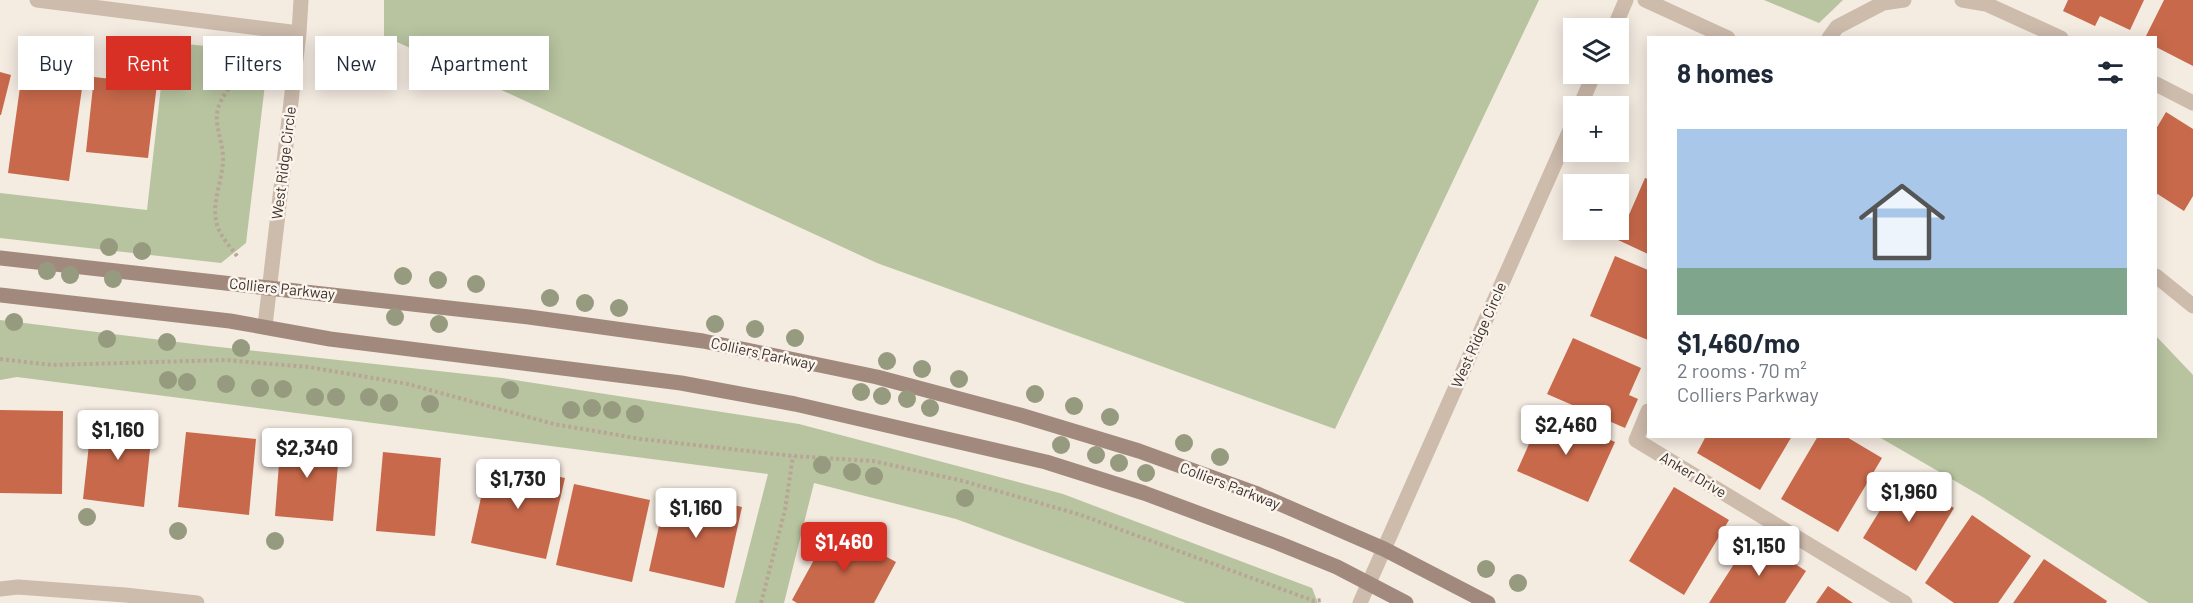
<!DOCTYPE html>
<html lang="en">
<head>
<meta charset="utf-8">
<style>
	:root { --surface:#fff; --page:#f2f2f3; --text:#1f2937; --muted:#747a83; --line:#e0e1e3; --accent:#d93025 }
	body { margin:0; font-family:Barlow,sans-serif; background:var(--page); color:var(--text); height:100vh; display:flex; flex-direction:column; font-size:22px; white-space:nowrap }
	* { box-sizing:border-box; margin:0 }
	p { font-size:20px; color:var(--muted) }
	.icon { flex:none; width:33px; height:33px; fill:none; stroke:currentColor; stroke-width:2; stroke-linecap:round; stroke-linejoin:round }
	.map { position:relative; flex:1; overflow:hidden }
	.details { position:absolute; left:1647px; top:36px; width:510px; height:402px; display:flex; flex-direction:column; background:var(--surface); border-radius:0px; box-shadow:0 3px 15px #0003 }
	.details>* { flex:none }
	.top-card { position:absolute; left:18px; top:36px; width:570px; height:54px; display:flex; gap:12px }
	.buttons { position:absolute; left:1563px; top:18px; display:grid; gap:12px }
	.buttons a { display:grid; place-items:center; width:66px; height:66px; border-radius:0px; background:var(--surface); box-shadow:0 3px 15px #0003; font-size:30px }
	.price { position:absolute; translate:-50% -51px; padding:0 14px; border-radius:6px; background:#fff; color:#222; font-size:20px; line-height:39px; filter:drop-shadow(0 2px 3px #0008) }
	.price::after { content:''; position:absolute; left:50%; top:36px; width:18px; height:14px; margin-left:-9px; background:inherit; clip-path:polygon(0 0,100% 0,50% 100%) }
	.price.selected { background:var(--accent); color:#fff }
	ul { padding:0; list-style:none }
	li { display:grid; align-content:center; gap:12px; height:318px; padding:0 30px }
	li+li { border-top:2px solid var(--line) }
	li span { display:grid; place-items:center; height:186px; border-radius:0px; color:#555 }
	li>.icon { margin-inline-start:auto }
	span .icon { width:108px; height:108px; fill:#fffc; stroke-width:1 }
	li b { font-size:26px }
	h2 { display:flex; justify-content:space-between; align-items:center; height:72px; padding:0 30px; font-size:26px }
	.tag { padding:0 21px; border-radius:0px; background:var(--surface); box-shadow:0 3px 15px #0003; font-size:21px; line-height:54px }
	.tag.selected { background:var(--accent); color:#fff }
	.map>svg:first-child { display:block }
</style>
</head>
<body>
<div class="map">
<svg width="2193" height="603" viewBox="0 0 2193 603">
	<rect width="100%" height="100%" fill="#f4ebe1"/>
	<path fill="#b8c4a0" d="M384,0H1539L1335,429L877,263L384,36Z
		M1764,0H1843L1819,23Z
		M166,42L245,50L266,76L246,243L221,263L0,238V193L147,210Z
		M0,320L210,346L502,378L799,424L1063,494L1312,588L1318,603H1186L956,519L814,483L784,603H735L768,474L17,377L0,380Z
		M2156,336L2193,375V603H2149L1981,496L1879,437L2156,436Z"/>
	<path fill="#c8694b" d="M2068,0H2144L2130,30L2100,16L2095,26L2063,11Z
		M2164,0H2193V66L2156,47V38H2145Z
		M0,72L11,75L1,115H0Z
		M22,73L83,81L69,181L8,173Z
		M94,77L157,84L148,158L86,152Z
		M2166,112L2193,129V196L2184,211L2156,193V129Z
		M1645,178L1648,179V254L1618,240Z
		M1615,256L1648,270V340L1590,316Z
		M1573,338L1641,368L1629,395L1638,399L1625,428L1547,394Z
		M0,410L63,411L62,494L0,493Z
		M1544,410L1615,442L1588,502L1517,471Z
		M92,417L153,421L144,507L83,499Z
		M186,432L256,439L249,515L178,507Z
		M1706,436H1792L1760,490L1697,453Z
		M1818,436H1845L1882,458L1838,532L1781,499Z
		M281,437L340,442L333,521L275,516Z
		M383,452L441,458L435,536L376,531Z
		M489,461L565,478L546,559L471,543Z
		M1901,476L1954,508L1916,571L1863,538Z
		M574,484L650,500L632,582L556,565Z
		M1674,487L1729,520L1684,595L1629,561Z
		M667,490L742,507L724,588L649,571Z
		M1972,515L2031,556L1998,603H1954L1925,583Z
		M832,527L896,562L874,603H797L792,600Z
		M1752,536L1806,571L1785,603H1709Z
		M2044,559L2107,601L2106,603H2013Z
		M1828,586L1853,603H1816Z"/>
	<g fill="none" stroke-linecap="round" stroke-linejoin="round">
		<path stroke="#b9a596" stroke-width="4" stroke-dasharray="3 3" stroke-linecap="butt" d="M237,256C229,245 218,234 216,220C212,198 224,178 223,156C222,136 211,120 221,101C230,83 244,74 260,62L261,52
			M0,359L52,365L226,360L309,367L408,384L554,424L641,439L793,456L873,461L963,481L1081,515L1314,601L1322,600
			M761,603L785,510L793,456"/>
		<path stroke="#cdbbac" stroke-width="15" d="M37,0L299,33
			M1645,0L1728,38
			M1962,0L1986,4L2061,38
			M1614,28L1626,0
			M1829,38L1837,27L1883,3L1904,0
			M2156,84L2193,103
			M1580,106L1594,74
			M2156,276L2193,306
			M265,326L299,33L301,0
			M1648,411L1636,440L1905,603
			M0,589L18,587L125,595L197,603
			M1360,603L1574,121"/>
		<path stroke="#a18a7d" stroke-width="15" d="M0,258L529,317L703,341L877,377L1020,415L1139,451L1255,493L1384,549L1488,603
			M0,295L230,321L330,339L681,383L795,404L1046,462L1144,493L1278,543L1337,567L1406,603"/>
	</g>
	<g fill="#969b7f">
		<circle cx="109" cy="247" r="9"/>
		<circle cx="142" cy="251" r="9"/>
		<circle cx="47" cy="271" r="9"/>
		<circle cx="70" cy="275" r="9"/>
		<circle cx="403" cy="276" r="9"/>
		<circle cx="113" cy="279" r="9"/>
		<circle cx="438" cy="280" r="9"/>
		<circle cx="476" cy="284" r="9"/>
		<circle cx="550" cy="298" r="9"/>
		<circle cx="585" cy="303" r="9"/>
		<circle cx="619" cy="308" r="9"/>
		<circle cx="395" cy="317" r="9"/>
		<circle cx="14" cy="322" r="9"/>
		<circle cx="439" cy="324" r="9"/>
		<circle cx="715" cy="324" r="9"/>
		<circle cx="755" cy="329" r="9"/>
		<circle cx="795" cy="338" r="9"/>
		<circle cx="107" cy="339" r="9"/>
		<circle cx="167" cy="342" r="9"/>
		<circle cx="241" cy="348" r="9"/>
		<circle cx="887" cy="361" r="9"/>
		<circle cx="922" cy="369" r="9"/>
		<circle cx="959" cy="379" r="9"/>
		<circle cx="168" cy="380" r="9"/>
		<circle cx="187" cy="382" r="9"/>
		<circle cx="226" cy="384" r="9"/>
		<circle cx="260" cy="388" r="9"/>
		<circle cx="283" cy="389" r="9"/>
		<circle cx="510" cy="390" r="9"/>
		<circle cx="861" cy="392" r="9"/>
		<circle cx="1035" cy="394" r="9"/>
		<circle cx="882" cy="396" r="9"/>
		<circle cx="315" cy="397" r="9"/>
		<circle cx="336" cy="397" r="9"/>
		<circle cx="369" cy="397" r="9"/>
		<circle cx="907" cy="399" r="9"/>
		<circle cx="389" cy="403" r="9"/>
		<circle cx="430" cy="404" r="9"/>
		<circle cx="1074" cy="406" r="9"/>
		<circle cx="592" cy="408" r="9"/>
		<circle cx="930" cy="408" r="9"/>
		<circle cx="571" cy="410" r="9"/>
		<circle cx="612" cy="410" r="9"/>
		<circle cx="635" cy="414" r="9"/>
		<circle cx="1110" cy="417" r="9"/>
		<circle cx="1184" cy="443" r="9"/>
		<circle cx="1061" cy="445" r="9"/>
		<circle cx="1096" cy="455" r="9"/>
		<circle cx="1220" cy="457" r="9"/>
		<circle cx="1119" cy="463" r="9"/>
		<circle cx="822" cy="465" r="9"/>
		<circle cx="852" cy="472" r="9"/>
		<circle cx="1146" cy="473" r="9"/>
		<circle cx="874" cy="476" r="9"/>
		<circle cx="965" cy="498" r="9"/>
		<circle cx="87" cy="517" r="9"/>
		<circle cx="178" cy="531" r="9"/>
		<circle cx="275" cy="541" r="9"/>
		<circle cx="1486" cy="569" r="9"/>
		<circle cx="1518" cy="583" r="9"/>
	</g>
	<g text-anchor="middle" stroke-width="5" stroke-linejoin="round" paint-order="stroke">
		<g font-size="15" fill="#3b302b" stroke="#fbf5ee">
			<text transform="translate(284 163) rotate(-83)" y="5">West Ridge Circle</text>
			<text transform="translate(282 289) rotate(6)" y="5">Colliers Parkway</text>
			<text transform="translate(1479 335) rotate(-66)" y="5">West Ridge Circle</text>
			<text transform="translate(763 354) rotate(12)" y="5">Colliers Parkway</text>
			<text transform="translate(1693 475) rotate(31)" y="5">Anker Drive</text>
			<text transform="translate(1230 486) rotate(21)" y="5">Colliers Parkway</text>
		</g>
	</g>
</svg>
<div class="buttons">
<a><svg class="icon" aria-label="layers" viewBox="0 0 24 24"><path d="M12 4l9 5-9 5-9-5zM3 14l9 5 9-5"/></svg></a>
<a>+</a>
<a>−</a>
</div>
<b class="price" style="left:1566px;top:456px">$2,460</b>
<b class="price" style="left:118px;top:461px">$1,160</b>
<b class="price" style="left:307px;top:479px">$2,340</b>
<b class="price" style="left:518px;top:510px">$1,730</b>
<b class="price" style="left:1909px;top:523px">$1,960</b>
<b class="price" style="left:696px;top:539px">$1,160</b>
<b class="price selected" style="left:844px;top:573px">$1,460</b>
<b class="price" style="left:1759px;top:577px">$1,150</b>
<div class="top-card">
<a class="tag">Buy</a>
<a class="tag selected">Rent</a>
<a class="tag">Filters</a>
<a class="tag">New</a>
<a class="tag">Apartment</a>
</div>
<section class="details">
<h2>8 homes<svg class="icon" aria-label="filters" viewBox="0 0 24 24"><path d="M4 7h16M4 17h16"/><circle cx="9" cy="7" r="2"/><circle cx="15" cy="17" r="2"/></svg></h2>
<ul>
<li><span style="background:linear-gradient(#a9c7e8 75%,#7fa58c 0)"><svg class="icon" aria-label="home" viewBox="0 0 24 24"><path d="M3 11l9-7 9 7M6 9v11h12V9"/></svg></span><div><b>$1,460/mo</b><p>2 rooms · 70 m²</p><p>Colliers Parkway</p></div></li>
</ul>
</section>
</div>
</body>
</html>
